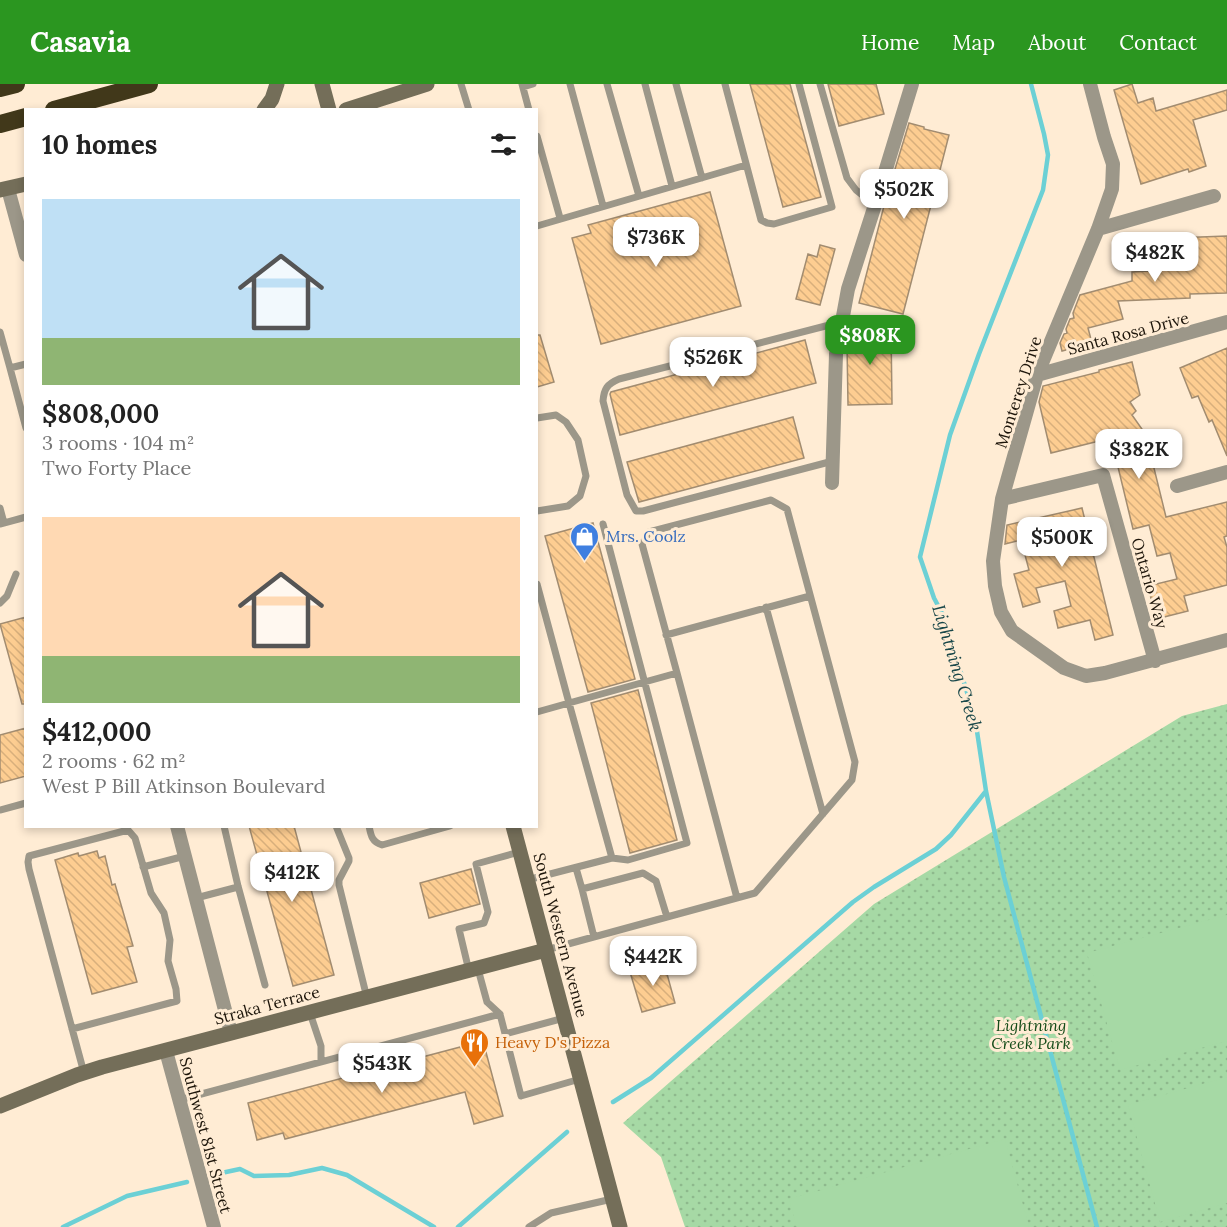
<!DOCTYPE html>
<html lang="en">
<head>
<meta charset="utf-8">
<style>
	:root { --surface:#fff; --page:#f2f2f2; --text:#222; --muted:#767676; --accent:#2b9620 }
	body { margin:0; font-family:Lora,serif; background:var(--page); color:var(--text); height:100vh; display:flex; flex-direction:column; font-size:22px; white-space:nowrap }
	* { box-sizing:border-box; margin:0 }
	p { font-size:20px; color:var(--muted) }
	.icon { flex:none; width:33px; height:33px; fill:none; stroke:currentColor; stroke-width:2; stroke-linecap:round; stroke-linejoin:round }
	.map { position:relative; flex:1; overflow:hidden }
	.side { position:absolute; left:24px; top:24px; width:514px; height:720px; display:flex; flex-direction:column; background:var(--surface); border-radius:0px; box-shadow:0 3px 9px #0003 }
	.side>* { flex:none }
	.price { position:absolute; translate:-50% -51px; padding:0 14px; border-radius:12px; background:#fff; color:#222; font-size:20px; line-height:39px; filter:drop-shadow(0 2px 3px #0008) }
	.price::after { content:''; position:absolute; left:50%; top:36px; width:18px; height:14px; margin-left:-9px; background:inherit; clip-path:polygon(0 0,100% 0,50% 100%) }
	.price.active { background:var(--accent); color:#fff }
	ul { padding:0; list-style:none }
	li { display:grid; align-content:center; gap:12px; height:318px; padding:0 18px }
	li span { display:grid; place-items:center; height:186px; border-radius:0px; color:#555 }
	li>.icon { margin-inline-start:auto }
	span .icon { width:108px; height:108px; fill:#fffc; stroke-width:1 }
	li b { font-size:26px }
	h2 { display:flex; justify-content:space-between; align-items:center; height:72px; padding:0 18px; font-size:26px }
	header { display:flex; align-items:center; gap:36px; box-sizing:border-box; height:84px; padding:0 30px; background:var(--accent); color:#fff }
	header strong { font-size:28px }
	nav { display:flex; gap:33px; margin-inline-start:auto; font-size:21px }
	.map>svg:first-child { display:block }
</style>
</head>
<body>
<header>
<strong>Casavia</strong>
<nav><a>Home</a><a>Map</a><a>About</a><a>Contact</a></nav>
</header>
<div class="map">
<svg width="1227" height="1143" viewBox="0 0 1227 1143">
	<defs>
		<pattern id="park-dots" width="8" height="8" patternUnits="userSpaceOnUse" patternTransform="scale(1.5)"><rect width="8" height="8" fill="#a6d9a5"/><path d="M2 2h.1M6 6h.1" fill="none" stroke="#8eb98d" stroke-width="1.8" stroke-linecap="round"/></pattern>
		<pattern id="building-back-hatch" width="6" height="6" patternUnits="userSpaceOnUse" patternTransform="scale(1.5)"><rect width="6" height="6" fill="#fdcd91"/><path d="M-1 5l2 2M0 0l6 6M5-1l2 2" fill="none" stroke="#d8af7c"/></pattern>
	</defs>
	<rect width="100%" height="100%" fill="#ffecd4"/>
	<path fill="url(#park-dots)" d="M1227,620V1143H685L661,1073L623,1039L874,820L1182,632Z"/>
	<path fill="#a6d9a5" d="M1227,831V957L1120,986L1087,869Z
		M1227,993V1119L1160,1138L1128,1021Z
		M1005,1055L1029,1143H797L789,1115Z"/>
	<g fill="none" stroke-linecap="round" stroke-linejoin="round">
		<path stroke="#6cd0d5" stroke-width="4.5" d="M1031,0L1044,50L1048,71L1043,106L979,270L950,351L920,473L934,514L943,531L975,634L986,707L1004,793L1097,1143
			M613,1018L651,994L853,818L874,803L936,765L951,751L986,707
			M212,1091L240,1085L254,1092L289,1091L322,1084L347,1091L434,1143
			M63,1143L127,1112L187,1098
			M458,1143L567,1048"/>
	</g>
	<path fill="url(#building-back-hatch)" stroke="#a28c70" stroke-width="1.5" d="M750,0H790L821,113L783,123Z
		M828,0H876L884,30L839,42Z
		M1132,0L1138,19L1153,14L1156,27L1227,6V26L1193,36L1206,82L1189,88L1188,85L1141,100L1114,6Z
		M909,39L924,43V45L949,51L903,230L859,219L885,118Z
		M710,108L741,222L601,260L572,154L591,149L588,141Z
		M1227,152V209L1190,210V214L1118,217L1123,235L1088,244L1092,259L1062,267L1060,259L1064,250L1067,249L1066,245L1070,235L1074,234L1073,229L1080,211L1132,197V188L1148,187L1147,155Z
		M820,161L835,165L820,221L796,215L808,170L817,173Z
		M850,243H891L892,320L848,321L847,261Z
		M537,251H540L554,298L537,303Z
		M805,256L816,299L620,351L610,310L611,308Z
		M1227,264V372L1212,336L1209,338L1198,312L1192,314L1180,284Z
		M1132,278L1140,311L1130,318L1136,327L1132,331L1151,358L1155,357L1159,374L1152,376L1166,433L1227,418V452L1224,453L1227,463V501L1184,512L1188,527L1156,535L1148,502L1177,495L1170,469L1157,472L1149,441L1133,445L1111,354L1051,369L1039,318L1043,302L1099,288V286Z
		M793,333L804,374L639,418L627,378Z
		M1082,424L1113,551L1095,556L1090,536L1058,544L1054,527L1071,522L1065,497L1036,504L1040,518L1023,523L1014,490L1029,486L1021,456L1005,460L1007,441Z
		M593,439L635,595L588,608L545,452Z
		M26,533V620H22L0,540Z
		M638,606L677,756L630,769L591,619Z
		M26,644V692L0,699V651Z
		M249,742H294L334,891L293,902Z
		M97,767L99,774L105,772L112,801L115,800L133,862L127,863L137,898L92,910L55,776L78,769L79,772Z
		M471,785L480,820L429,834L420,799Z
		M664,879L675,919L642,928L630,888Z
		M483,957L503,1032L474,1040L465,1008L285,1055L283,1049L257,1056L248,1019Z"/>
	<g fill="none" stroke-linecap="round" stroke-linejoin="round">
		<path stroke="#9c9789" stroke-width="7" d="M461,0L469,26
			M522,0L529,26
			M570,0L603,122
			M607,0L639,112
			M645,0L672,102
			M676,0L702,94
			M725,0L761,136L767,139L774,140L832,123L799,0
			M820,0L847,94L856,106L875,121
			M523,3L533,0
			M537,52L560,134
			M537,142L746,81
			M0,248L10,284L26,280
			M10,284L26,344
			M537,334L556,331L566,338L578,356L586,392L580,412L568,422L537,427
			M833,377L643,427H636L627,411L603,317C604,305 607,300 619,295L841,238
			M0,424L4,439
			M0,440L26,433
			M603,440L687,759L628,776L612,774
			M537,500L569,619L677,589L642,460L649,448L771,416L787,425L855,678L852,696L755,809L546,866
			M0,519L7,512L16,490
			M766,523L823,730
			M666,551L810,512
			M677,589L737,814
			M0,726L26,719
			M224,742L238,802L265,901
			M336,742L349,774V777L339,796V801L367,914
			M369,742C371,752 372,758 382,761L450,742
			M143,783L185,772
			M576,784L582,805
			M527,796L612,774L569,619L537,628
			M196,814L238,803
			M594,853L582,805L643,789L656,797L667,833
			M478,885L487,918L500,930
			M469,887L459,845L484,839L488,828L476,780L519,768
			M310,929L321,962V977
			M72,945L177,917L176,905L168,877L170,856L164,829L151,809L135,754L128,746L29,772L28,778L29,785L84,989
			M505,950L564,934
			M179,1016L500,930L521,1012L580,995
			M529,1143L551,1129L612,1115"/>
		<path stroke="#9c9789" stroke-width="14" d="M1090,0L1104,53L1113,80L1112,105L1098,145L1037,291L1002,415L993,477L995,502L1001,528L1012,547L1064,584L1086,592L1105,589L1227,556
			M8,105L26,171
			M1098,145L1214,112
			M1037,291L1227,238
			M832,399L836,270L848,205L875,121L912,0
			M1177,402L1227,388
			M1002,415L1103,391L1155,577
			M177,742L231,949
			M166,967L214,1143"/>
		<path stroke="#746e59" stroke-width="15" d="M322,0L329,26
			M264,26L272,15L277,0
			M346,26L427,0
			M0,106L26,100
			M513,742L620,1143
			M0,1022L77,991L102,983L546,866"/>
		<path stroke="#41381a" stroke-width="18" d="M0,4L16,0
			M54,26L149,0
			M0,40L26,33"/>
	</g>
	<defs>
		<symbol id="shop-pin" viewBox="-11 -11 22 30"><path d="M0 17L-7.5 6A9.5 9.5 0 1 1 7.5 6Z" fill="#3f7fe0" stroke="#ffecd4"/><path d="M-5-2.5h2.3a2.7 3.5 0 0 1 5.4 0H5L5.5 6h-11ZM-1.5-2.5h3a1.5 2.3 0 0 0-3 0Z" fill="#fff"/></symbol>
		<symbol id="restaurant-pin" viewBox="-11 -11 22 30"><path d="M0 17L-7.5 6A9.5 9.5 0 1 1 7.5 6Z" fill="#e8710a" stroke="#ffecd4"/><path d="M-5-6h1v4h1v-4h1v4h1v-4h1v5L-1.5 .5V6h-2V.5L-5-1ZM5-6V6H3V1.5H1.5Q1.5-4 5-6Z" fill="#fff"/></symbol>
	</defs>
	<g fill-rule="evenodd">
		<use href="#shop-pin" x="568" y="436" width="33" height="45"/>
		<use href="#restaurant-pin" x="458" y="942" width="33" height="45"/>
	</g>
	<g text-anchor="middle" stroke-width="6" stroke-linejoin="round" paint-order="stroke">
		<g font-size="16" fill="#1d150a" stroke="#ffecd4">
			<text transform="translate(1128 249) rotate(-15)" y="6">Santa Rosa Drive</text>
			<text transform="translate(1018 308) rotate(-72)" y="6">Monterey Drive</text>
			<text transform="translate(1150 499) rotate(74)" y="6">Ontario Way</text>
			<text transform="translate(561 851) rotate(75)" y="6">South Western Avenue</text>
			<text transform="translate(267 921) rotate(-15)" y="6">Straka Terrace</text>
			<text transform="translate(206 1051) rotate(75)" y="6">Southwest 81st Street</text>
		</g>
		<g font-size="16" fill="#366cbe" stroke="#ffecd4" text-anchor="start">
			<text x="606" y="458">Mrs. Coolz</text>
		</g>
		<g font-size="16" font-style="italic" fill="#154c19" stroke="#ffecd4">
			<text x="1031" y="947">Lightning<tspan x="1031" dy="18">Creek Park</tspan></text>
		</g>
		<g font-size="16" fill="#c56008" stroke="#ffecd4" text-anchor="start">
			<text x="495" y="964">Heavy D's Pizza</text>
		</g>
		<g font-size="18" font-style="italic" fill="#194749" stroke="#ffecd4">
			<text transform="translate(957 584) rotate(73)" y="6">Lightning Creek</text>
		</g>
	</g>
</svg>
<b class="price" style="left:904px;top:136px">$502K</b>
<b class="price" style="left:656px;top:184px">$736K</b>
<b class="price" style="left:1155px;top:199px">$482K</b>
<b class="price active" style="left:870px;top:282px">$808K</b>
<b class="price" style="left:713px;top:304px">$526K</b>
<b class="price" style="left:1139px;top:396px">$382K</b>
<b class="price" style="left:1062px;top:484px">$500K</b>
<b class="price" style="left:292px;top:819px">$412K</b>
<b class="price" style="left:653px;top:903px">$442K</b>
<b class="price" style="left:382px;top:1010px">$543K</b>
<section class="side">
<h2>10 homes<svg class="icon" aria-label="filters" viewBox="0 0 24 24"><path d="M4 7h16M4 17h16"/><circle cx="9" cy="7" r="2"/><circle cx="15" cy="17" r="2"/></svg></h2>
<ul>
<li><span style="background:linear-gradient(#bfe0f5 75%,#8fb573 0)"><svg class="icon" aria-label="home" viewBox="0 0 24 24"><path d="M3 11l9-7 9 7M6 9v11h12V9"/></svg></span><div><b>$808,000</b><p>3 rooms · 104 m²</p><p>Two Forty Place</p></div></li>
<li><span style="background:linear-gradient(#ffd9b3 75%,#8fb573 0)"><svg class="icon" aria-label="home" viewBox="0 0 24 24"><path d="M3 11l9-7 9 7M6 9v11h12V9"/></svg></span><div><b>$412,000</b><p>2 rooms · 62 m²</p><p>West P Bill Atkinson Boulevard</p></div></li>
</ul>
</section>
</div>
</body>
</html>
